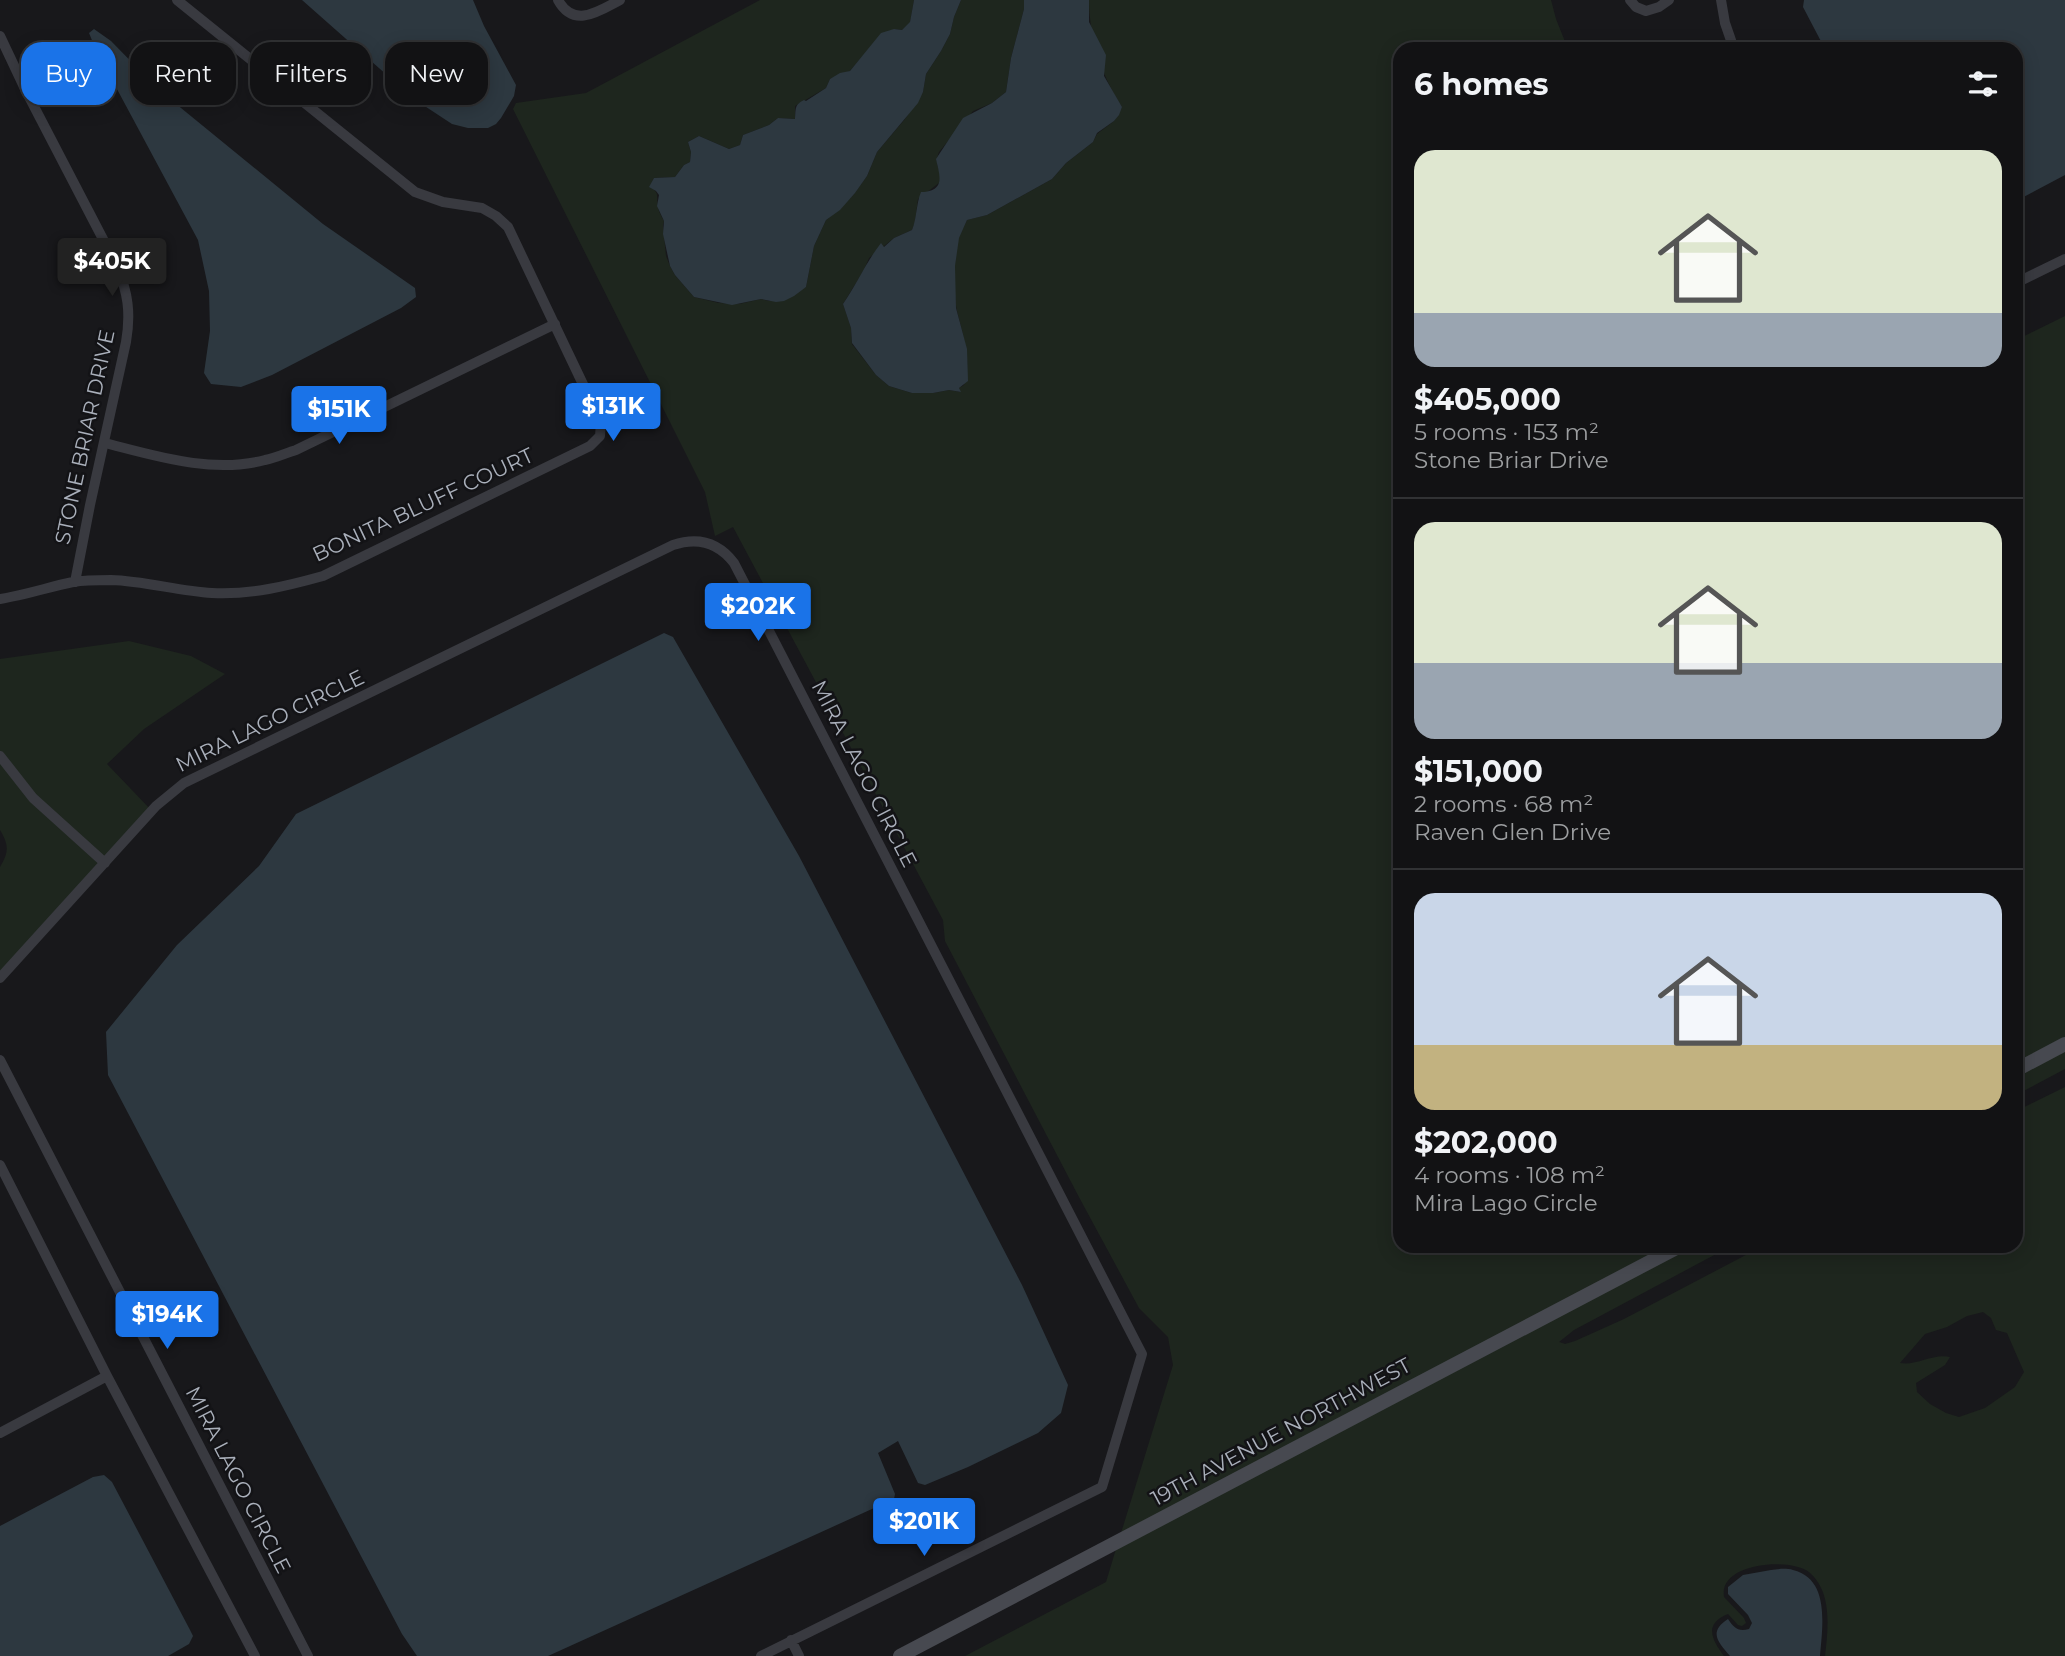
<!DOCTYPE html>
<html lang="en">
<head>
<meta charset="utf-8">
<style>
	:root { --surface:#121214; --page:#1f2022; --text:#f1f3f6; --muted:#9c9ea0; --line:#313234; --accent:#1a73e8 }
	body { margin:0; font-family:Montserrat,sans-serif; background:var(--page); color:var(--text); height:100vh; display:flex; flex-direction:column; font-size:26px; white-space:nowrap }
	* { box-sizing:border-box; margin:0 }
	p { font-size:23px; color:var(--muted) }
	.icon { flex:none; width:38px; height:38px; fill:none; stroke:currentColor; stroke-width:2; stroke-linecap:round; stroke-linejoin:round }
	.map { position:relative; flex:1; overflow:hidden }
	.side { position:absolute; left:1393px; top:42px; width:630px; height:1211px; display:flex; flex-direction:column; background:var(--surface); border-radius:21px; box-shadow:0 4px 18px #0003,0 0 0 2px var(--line) }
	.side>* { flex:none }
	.hud { position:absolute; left:21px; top:42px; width:665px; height:63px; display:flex; gap:14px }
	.price { position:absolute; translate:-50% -60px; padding:0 16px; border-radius:7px; background:var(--accent); color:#fff; font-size:23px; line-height:46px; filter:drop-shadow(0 2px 4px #0008) }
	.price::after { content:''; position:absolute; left:50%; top:42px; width:21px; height:16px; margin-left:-10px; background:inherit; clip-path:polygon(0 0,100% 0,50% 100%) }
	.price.current { background:#222; color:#fff }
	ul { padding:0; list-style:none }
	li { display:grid; align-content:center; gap:14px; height:371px; padding:0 21px }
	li+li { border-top:2px solid var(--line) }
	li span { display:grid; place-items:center; height:217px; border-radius:21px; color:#555 }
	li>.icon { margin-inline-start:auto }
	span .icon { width:126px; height:126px; fill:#fffc; stroke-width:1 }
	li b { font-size:30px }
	h2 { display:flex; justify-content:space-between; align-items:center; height:84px; padding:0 21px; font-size:30px }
	.pill { padding:0 24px; border-radius:21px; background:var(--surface); box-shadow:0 4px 18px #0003,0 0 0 2px var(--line); font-size:24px; line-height:63px }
	.pill.current { background:var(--accent); color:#fff }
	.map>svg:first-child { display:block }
</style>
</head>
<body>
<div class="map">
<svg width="2065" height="1656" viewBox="0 0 2065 1656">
	<rect width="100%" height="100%" fill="#18181b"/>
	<path fill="#1e261e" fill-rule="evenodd" d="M760,0H914L910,23L902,30L894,29L861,58L850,71L830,79L826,88L795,106V119L778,118L769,125L743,135L740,145L729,149L699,136L688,142L691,152L690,162L684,165L675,177L654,178L650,187C660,193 656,195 658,206C658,211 662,217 664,221L663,225L666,256L670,266L675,275L694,297L719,303L739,304L761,299L769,301L806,287L814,246L826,220L840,209L854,194L867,176L877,152L905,119L923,92L926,74L941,51L950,34L954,17L961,0H1024V9L1011,58L1006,92L992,103L973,111L939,152C935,161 937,167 942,175L939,183L918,199L915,222L912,230L894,238L869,258L864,270L843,304L851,328L852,344L876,375L889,386L912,393H933L949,390L960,392L959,388L964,385C972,359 963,336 957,311C953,292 954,259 958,240C960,233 964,227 967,220L987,215L1052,179L1066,163L1093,142L1097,134L1114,121L1122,107C1102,77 1089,36 1089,0H1551L1556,19L1568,49H1400V1246H1668L1121,1533L1173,1365L1168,1337L1139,1308L1080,1199L945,941L943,920L733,527L715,536L705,492L513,109L516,103L586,93Z
		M2065,316V1037L2016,1063V340Z
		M129,641L191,656L225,674L144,729L107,764L152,811L0,976V867C9,852 9,845 0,830V659Z
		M2065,1051V1069L2016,1095V1076Z
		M2065,1087V1656H1825C1828,1630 1833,1592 1809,1572C1789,1557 1718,1563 1724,1597L1744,1618L1746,1623L1742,1626L1738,1625L1728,1614C1703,1624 1712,1640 1724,1656H965L1106,1582L1116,1549L1693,1246H1731L1574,1330L1559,1342L1565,1344L1575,1341L1624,1319L1763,1246H2016V1111ZM1983,1312L1991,1318L1996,1330L2007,1333L2024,1372L2015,1387L1985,1408L1959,1417L1946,1413L1930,1404L1917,1392L1916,1383L1945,1365L1950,1357C1933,1353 1917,1366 1900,1363L1925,1334L1947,1327L1967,1316Z"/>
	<path fill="#2d3840" d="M302,0H473L484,26L516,85L514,96L501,118L496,124L488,128H468L452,124L414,99Z
		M914,0H961L954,17L950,34L941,51L926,74L923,92L918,103L877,152L867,176L855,193L840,210L826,220L814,246L806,287L794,296L784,301L776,302L761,299L732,305L694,297L675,275L670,266L663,234L664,221L657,206L659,195L656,191L649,187L654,178L675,177L684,165L690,162L691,152L688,142L699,136L729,149L740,145L743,135L769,125L778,118L795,119C796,109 794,105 804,100L806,101L826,88L830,79L840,73L850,71L881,33L894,29L902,30L910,22Z
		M1024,0H1089V22L1106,55L1104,76L1122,107L1119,115L1114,121L1097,133L1093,142L1066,163L1052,179L987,215L967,220L959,238L955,266L956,308L967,349L968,381L959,388L961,392L949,390L933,393H912L889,386L876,375L852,343L851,328L843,304C857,284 866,262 881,243L884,247L894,238L912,230C917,218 916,204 921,192C947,191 939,174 936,159L963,118L992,103L1006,92L1011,58L1024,9Z
		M1804,0H2065V175L2016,201V49H1825L1803,7Z
		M94,29L111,41L159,90L323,224L415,288L416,297L401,308L272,375L241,387L211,384L204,373L210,331L209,291L198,240L96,50L89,33Z
		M664,633L673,637L799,856L1022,1285L1068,1385L1061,1413L1038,1433L968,1467L925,1485L918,1483L898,1441L878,1453L895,1494L894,1499L548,1656H417L402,1634L108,1075L106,1032L177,945L259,866L296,814Z
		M104,1475L112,1482L189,1628L193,1636L189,1644L168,1656H0V1526L93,1477Z
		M1771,1570C1778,1569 1786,1568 1793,1570C1831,1579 1822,1629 1820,1656H1730C1718,1642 1708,1632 1728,1619C1734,1628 1738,1632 1749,1629L1752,1623L1748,1615L1728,1594V1587L1743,1575Z"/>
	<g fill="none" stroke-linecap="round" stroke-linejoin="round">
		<path stroke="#393a40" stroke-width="10" d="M558,0C574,29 599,11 620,0
			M1630,0L1636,7L1646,11L1659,7L1669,0
			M1721,0L1725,23L1734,49
			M0,36L26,91L117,266C128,293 131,313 126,342L90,505L75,582
			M2016,283L2065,259
			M105,443C156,456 212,474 265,460C276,458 286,453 296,450L555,324
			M0,599C25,595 49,587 73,582C85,580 99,580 111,580C145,581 178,591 212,593C251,595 287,586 323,576L590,446L600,436L601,422L508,227L496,216L482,208L443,202L415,192L177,0
			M0,756L33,798L105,863
			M0,978L156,806L184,783L673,545C697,537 718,542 734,563L1142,1354L1102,1487L761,1656
			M0,1060L308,1656
			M0,1165L107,1376L255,1656
			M0,1433L107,1376
			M791,1640L799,1656"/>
		<path stroke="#474950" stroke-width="14" d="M2016,1070L2065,1044
			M900,1656L1680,1246"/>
	</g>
	<g text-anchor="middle" stroke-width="5" stroke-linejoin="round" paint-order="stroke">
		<g font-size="21" fill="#aab0bb" stroke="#131316">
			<text transform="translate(85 437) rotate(-78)" y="7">STONE BRIAR DRIVE</text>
			<text transform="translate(423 505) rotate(-25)" y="7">BONITA BLUFF COURT</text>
			<text transform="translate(270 721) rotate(-26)" y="7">MIRA LAGO CIRCLE</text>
			<text transform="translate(864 774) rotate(63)" y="7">MIRA LAGO CIRCLE</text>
			<text transform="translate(1281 1432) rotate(-28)" y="7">19TH AVENUE NORTHWEST</text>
			<text transform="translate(238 1480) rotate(63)" y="7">MIRA LAGO CIRCLE</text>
		</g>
	</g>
</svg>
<b class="price current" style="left:112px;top:298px">$405K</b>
<b class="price" style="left:613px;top:443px">$131K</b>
<b class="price" style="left:339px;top:446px">$151K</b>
<b class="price" style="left:758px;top:643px">$202K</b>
<b class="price" style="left:167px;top:1351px">$194K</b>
<b class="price" style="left:924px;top:1558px">$201K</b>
<div class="hud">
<a class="pill current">Buy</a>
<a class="pill">Rent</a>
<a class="pill">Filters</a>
<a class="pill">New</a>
</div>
<section class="side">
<h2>6 homes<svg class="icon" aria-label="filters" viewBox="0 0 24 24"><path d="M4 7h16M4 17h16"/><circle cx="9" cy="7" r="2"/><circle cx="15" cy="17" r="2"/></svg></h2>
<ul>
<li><span style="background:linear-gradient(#dfe7d0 75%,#9aa5b1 0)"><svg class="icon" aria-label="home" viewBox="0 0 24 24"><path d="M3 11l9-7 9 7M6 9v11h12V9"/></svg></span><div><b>$405,000</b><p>5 rooms · 153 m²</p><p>Stone Briar Drive</p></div></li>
<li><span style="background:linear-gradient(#dfe7d0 65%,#9aa5b1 0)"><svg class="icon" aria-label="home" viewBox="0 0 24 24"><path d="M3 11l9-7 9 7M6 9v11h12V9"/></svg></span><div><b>$151,000</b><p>2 rooms · 68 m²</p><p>Raven Glen Drive</p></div></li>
<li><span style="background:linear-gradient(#c9d6e8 70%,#c2b280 0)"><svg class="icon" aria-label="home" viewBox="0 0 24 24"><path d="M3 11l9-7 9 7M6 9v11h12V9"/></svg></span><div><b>$202,000</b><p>4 rooms · 108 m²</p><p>Mira Lago Circle</p></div></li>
</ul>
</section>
</div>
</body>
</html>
